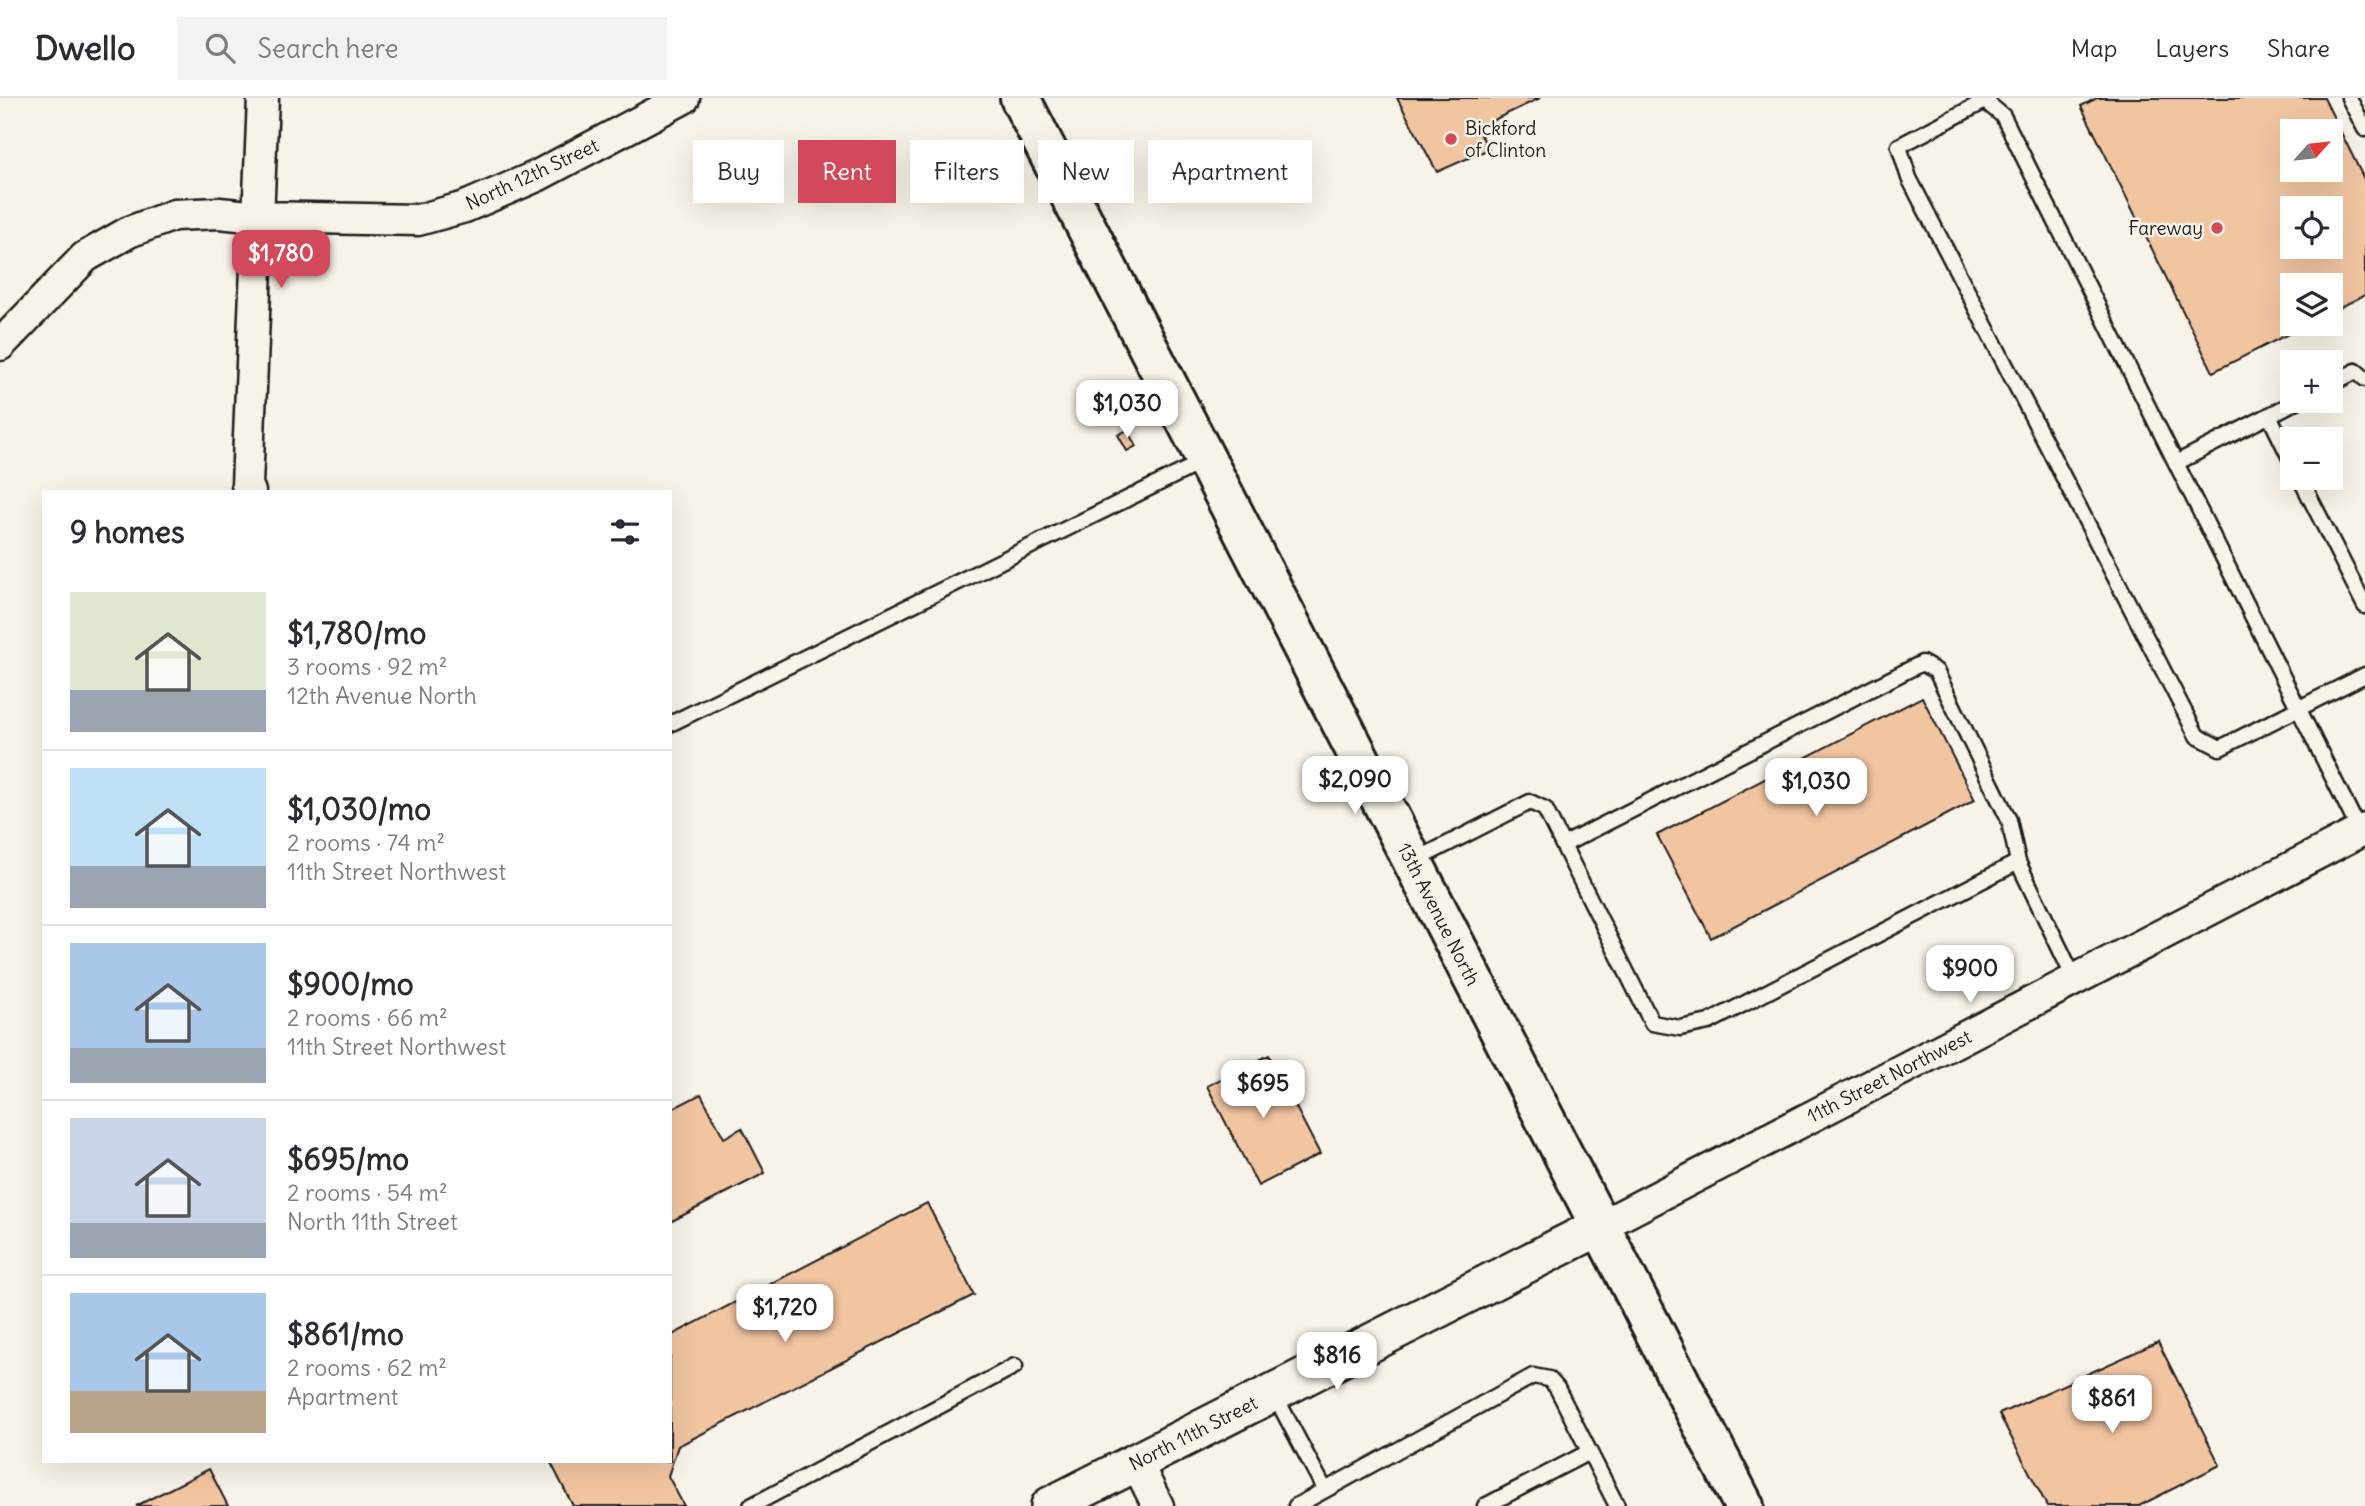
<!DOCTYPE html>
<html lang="en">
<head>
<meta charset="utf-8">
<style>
	:root { --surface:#fff; --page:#f2f2f3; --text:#2b2b33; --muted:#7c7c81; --line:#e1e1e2; --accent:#d1495b }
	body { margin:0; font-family:Delius,sans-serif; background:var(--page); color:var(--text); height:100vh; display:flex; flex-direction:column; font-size:26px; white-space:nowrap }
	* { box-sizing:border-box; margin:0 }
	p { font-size:23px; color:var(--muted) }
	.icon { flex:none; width:38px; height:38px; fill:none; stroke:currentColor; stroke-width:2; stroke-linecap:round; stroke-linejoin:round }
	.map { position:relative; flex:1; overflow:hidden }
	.side { position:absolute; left:42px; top:392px; width:630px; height:973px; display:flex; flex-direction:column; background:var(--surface); border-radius:0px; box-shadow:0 7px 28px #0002 }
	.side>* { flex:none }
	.hud { position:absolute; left:693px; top:42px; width:665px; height:63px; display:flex; gap:14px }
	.needle { width:46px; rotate:63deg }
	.tools { position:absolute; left:2280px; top:21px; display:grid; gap:14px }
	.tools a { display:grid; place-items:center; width:63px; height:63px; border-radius:0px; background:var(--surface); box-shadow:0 7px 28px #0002; font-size:35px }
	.price { position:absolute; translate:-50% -60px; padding:0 16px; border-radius:14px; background:#fff; color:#222; font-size:23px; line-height:46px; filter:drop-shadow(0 2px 4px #0008) }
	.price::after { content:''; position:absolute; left:50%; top:42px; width:21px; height:16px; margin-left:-10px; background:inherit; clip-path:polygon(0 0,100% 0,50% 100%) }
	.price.current { background:var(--accent); color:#fff }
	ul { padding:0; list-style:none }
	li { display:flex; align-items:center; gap:21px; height:175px; padding:0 28px }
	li+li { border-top:2px solid var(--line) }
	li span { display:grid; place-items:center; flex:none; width:196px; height:140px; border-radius:0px; color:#555 }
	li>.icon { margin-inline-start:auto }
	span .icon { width:84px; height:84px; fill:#fffc; stroke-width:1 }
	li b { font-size:30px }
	h2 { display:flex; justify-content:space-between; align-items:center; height:84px; padding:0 28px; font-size:30px }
	.tag { padding:0 24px; border-radius:0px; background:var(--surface); box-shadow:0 7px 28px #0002; font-size:24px; line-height:63px }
	.tag.current { background:var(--accent); color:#fff }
	header { display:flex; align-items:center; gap:42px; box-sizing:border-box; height:98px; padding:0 35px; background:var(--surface); border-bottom:2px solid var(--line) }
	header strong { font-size:33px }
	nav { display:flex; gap:38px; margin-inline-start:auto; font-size:24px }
	.search { width:490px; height:63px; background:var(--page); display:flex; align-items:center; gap:18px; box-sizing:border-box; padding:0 24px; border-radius:0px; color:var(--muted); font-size:26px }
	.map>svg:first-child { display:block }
</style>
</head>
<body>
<header>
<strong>Dwello</strong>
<div class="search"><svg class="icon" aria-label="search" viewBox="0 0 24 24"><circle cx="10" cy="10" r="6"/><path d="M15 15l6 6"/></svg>Search here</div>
<nav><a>Map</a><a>Layers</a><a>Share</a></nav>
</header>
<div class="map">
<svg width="2365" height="1408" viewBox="0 0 2365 1408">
	<rect width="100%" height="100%" fill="#f7f3e8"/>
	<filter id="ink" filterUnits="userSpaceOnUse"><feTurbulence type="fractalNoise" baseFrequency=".0143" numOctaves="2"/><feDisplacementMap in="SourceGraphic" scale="14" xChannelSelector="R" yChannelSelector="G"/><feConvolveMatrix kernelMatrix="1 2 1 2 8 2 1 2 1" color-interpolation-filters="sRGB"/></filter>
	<g filter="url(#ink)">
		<path fill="#f2c5a1" stroke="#1c1c1c" stroke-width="2" fill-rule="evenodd" d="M1397,0H1540L1477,30L1489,51L1437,74Z
			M2097,0H2324L2365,83V197L2331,214V187H2292V226H2308L2213,274L2081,8ZM2292,33H2331V72H2292ZM2292,110H2331V149H2292Z
			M1127,332L1136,348L1127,353L1118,337Z
			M1922,599L1975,702L1711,840L1657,737Z
			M1269,957L1320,1056L1258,1088L1207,988Z
			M701,996L724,1040L742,1030L765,1075L670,1124V1012Z
			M927,1105L974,1197L678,1348L668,1378L684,1408H573L550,1363H670V1238Z
			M2158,1244L2220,1367L2139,1408H2047L1999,1316Z
			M209,1371L228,1408H136Z"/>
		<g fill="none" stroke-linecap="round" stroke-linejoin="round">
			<defs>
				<path id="service" d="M2349,0L2365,31
					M2331,286L2356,273L2365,281
					M2269,317L2292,364
					M2176,365L2297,303
					M2300,380L2365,508
					M670,626L1204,363
					M2360,734C2241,495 2122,256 2003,18L1985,3L1899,48L1909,80L2197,638L2220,650L2365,577
					M1414,763L1530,704L1545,711L1563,747
					M2018,764L1709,924L1680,930L1652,925L1563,747L1922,565L1936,573L2009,722L2018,764L2075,882
					M1274,1296L1325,1392
					M751,1408L1015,1268
					M1296,1408L1533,1278L1549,1281L1557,1290L1617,1408
					M1485,1408L1589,1354"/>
				<path id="minor" d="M0,247L85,159L129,134L174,117L219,115L259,119L418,122L465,109L537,78L684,0
					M250,394L247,387L263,0
					M1599,1129L2365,731
					M1136,1364L1158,1408"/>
				<path id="tertiary" d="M1050,1408L1599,1129"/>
				<path id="secondary" d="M1020,0L1744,1408"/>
			</defs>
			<use href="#service" stroke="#1c1c1c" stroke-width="19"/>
			<use href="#minor" stroke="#1c1c1c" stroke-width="35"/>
			<use href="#tertiary" stroke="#1c1c1c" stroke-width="42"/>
			<use href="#secondary" stroke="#1c1c1c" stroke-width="44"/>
			<use href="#service" stroke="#f7f3e8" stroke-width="14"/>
			<use href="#minor" stroke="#f7f3e8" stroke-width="30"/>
			<use href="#tertiary" stroke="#f7f3e8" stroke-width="37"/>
			<use href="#secondary" stroke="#f7f3e8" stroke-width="38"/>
		</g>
	</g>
	<g fill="#d1495b" stroke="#f7f3e8" stroke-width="2.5">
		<circle cx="1451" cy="41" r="7"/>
		<circle cx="2217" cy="130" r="7"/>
	</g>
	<g text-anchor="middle" stroke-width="5" stroke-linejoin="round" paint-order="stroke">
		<g font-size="19" fill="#1c1c1c" stroke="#f7f3e8" text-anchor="start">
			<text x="1465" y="37">Bickford<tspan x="1465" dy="22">of Clinton</tspan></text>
			<text x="2203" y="137" text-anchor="end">Fareway</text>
		</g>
		<g font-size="19" fill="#1c1c1c" stroke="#f7f3e8">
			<text transform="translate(532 76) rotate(-25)" y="7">North 12th Street</text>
			<text transform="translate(1439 816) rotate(63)" y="7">13th Avenue North</text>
			<text transform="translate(1889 978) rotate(-27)" y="7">11th Street Northwest</text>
			<text transform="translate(1193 1335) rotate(-27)" y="7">North 11th Street</text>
		</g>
	</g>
</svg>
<div class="tools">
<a><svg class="needle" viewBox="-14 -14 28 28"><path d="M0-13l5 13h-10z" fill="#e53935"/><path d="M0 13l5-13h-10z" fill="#7c7c81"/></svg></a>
<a><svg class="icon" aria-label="locate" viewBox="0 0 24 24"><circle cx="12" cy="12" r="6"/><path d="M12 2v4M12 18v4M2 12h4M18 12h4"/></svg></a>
<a><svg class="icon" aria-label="layers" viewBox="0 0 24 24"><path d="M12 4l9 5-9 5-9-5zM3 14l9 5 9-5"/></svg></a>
<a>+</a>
<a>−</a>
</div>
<b class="price current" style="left:281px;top:192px">$1,780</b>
<b class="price" style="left:1127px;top:342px">$1,030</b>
<b class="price" style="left:1355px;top:718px">$2,090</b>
<b class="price" style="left:1816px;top:720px">$1,030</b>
<b class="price" style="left:1970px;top:907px">$900</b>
<b class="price" style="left:1263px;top:1022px">$695</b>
<b class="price" style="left:785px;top:1246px">$1,720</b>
<b class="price" style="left:1337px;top:1294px">$816</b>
<b class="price" style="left:2112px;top:1337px">$861</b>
<div class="hud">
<a class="tag">Buy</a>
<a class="tag current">Rent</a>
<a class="tag">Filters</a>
<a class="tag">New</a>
<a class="tag">Apartment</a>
</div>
<section class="side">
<h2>9 homes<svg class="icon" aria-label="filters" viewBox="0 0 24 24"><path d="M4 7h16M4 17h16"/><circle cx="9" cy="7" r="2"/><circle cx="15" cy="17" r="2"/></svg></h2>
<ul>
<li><span style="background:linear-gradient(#dfe7d0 70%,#9aa5b1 0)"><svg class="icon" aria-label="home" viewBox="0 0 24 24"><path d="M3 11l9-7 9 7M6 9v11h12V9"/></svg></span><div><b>$1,780/mo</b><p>3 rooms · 92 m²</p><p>12th Avenue North</p></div></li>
<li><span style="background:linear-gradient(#bfe0f5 70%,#9aa5b1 0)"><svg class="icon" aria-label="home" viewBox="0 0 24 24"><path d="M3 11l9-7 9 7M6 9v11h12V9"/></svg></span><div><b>$1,030/mo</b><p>2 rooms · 74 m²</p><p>11th Street Northwest</p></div></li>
<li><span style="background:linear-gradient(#a9c7e8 75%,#9aa5b1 0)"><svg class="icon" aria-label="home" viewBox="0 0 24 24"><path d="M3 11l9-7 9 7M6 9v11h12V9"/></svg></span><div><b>$900/mo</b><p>2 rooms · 66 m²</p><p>11th Street Northwest</p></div></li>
<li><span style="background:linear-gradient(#c9d6e8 75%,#9aa5b1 0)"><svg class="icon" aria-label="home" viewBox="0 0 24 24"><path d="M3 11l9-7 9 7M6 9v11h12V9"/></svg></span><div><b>$695/mo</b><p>2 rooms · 54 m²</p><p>North 11th Street</p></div></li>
<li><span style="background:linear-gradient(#a9c7e8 70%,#b9a48a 0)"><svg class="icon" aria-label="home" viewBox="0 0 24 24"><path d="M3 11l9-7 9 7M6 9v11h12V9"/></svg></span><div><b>$861/mo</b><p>2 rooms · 62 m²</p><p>Apartment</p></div></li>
</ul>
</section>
</div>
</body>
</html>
